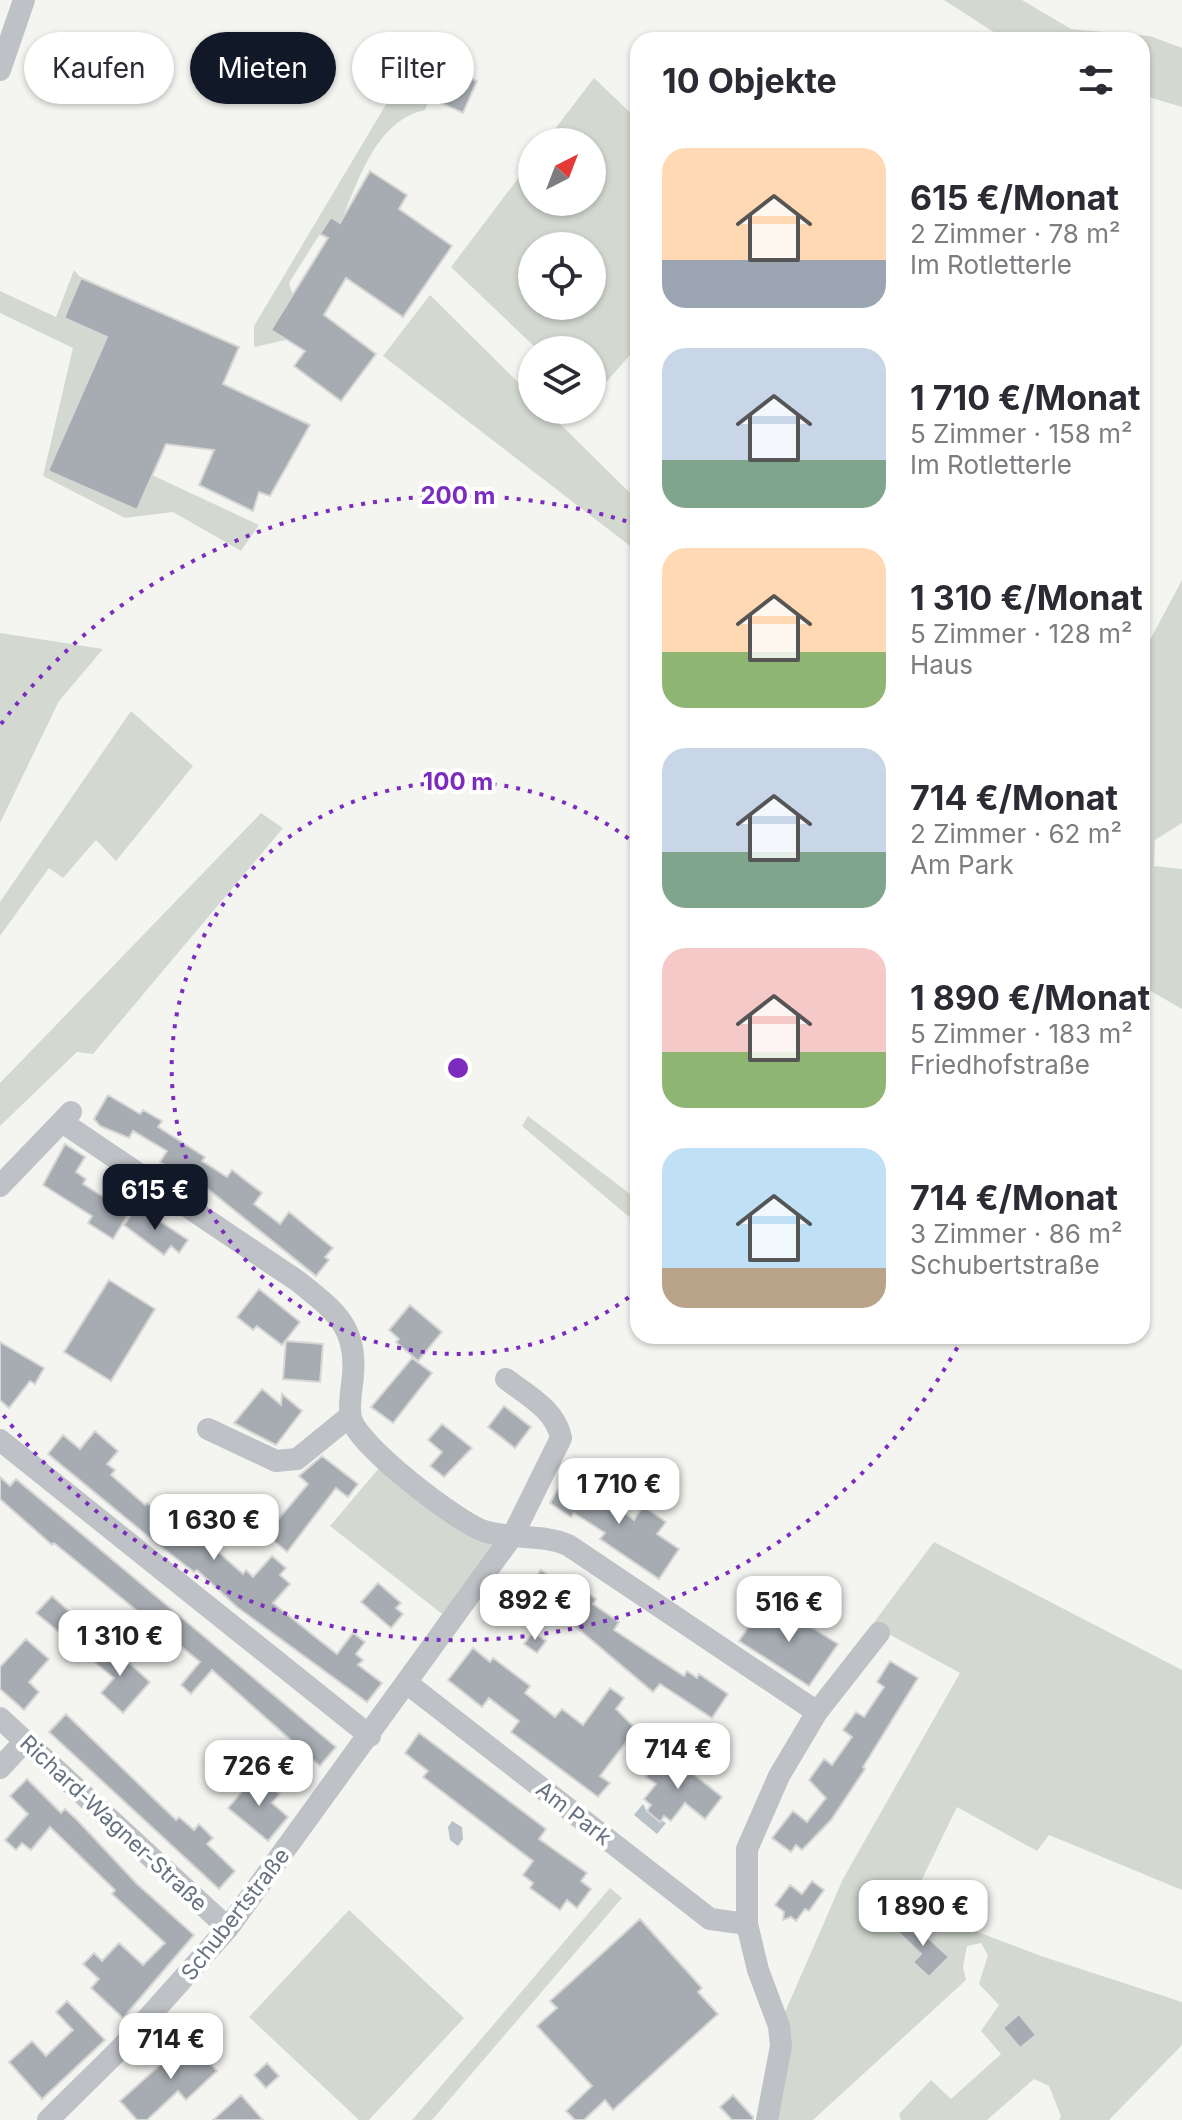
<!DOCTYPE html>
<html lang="de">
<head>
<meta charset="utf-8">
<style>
	:root { --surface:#fff; --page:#f7f7f7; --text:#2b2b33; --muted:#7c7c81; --accent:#111827 }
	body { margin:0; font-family:Inter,sans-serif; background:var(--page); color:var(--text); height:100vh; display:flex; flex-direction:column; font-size:30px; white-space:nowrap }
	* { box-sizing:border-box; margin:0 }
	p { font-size:26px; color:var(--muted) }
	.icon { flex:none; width:44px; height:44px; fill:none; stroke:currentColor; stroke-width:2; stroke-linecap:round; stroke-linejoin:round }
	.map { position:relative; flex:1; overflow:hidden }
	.drawer { position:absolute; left:630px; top:32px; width:520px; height:1312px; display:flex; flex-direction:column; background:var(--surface); border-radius:24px; box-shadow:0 2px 6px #0004 }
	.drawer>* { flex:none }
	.guide { position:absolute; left:24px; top:32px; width:486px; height:72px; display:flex; gap:16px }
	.needle { width:52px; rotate:42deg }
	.buttons { position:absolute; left:518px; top:128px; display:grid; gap:16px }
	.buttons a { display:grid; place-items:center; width:88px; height:88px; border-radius:50%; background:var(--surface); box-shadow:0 2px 6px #0004; font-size:40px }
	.price { position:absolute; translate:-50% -68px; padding:0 18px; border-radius:16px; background:#fff; color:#222; font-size:26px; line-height:52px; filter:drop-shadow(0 2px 4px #0008) }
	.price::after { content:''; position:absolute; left:50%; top:48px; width:24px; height:18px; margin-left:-12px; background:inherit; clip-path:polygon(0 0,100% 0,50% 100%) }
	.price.active { background:var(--accent); color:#fff }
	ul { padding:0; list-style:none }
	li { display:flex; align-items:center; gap:24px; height:200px; padding:0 32px }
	li span { display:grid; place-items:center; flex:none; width:224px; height:160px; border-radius:24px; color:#555 }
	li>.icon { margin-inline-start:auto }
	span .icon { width:96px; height:96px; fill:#fffc; stroke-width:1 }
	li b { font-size:34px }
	h2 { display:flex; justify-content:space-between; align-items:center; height:96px; padding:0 32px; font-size:34px }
	.chip { padding:0 28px; border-radius:36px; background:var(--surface); box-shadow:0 2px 6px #0004; font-size:28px; line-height:72px }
	.chip.active { background:var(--accent); color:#fff }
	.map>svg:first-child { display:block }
</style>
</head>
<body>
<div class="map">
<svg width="1182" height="2120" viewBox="0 0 1182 2120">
	<rect width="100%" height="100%" fill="#f4f4f1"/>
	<path fill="#d3d9d1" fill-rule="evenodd" d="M944,0H1022L1071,29L1150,36L1182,48V107L1142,95V40H1006Z
		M594,78L638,120V346L592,398V350H538L451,267L532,160V202H592V142H545ZM532,246H592V306H532Z
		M394,91L427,104L425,110C375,121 359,181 340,223L330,218L289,283L293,295L271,330L286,340L254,347V326Z
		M74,270L81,278L64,318L222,387L99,356L137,509L152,475L259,525L241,551L173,512L125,518L43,476L73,348L0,313V291L56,317Z
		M430,295L532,396V410H546L629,492L638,493V552L383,356Z
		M1182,580V823L1155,840L1154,866L1182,869V1009L1142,986V655Z
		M0,633L103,649L59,701L0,823Z
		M131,711L193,766L116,861L96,840L63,878L49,868L0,936V902Z
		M261,813L283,828L93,1054L77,1052L0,1126V1083Z
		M528,1116L638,1200V1215L633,1219L628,1216L522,1126Z
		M385,1461L429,1494L513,1535L451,1621L330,1526Z
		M934,1542L1182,1670V1890L1049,1835L1037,1851L957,1807L909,1906L1041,1956L1182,2002V2045L1109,2120H1059L1061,2116L1049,2086L1034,2079L987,2120H901L899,2114L931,2080L951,2099L1001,2054L981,2031L999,2005L979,1984L988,1955L981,1943L967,1946L963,1967L966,1980L813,2120H767L779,2026L843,1879L960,1673L872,1625Z
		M610,1888L622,1898L432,2120H412Z
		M349,1910L464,2018L369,2120H359L249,2017Z"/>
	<path fill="#b8c1c7" d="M643,1804L647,1812L666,1823L657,1834L634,1815Z
		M452,1821L462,1827L463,1839L458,1846L450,1840L448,1827Z"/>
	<path fill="#a6acb2" stroke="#d6d6d4" stroke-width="2" d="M428,59L477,81L463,113L414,91Z
		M370,171L407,195L399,209L452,246L403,317L346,278L324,315L376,354L341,401L294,366L305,351L271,330L328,238L320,234L331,217L340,223Z
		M81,278L239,347L223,384L310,425L270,496L259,492L253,511L199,485L214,450L166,444L137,510L48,471L107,337L64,318Z
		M108,1095L140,1114L143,1110L162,1121L158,1127L205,1157L202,1161L227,1177L232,1170L262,1193L254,1204L280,1224L289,1212L333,1248L325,1257L329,1260L316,1276L193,1177L190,1181L160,1162L167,1151L133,1131L129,1138L100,1126L94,1119Z
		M65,1144L85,1157L76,1172L86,1179L83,1184L129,1213L113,1239L88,1223L92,1216L43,1185Z
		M137,1206L188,1240L179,1253L171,1246L164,1255L124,1225Z
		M109,1280L155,1309L111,1381L64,1352Z
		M259,1289L300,1322L282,1345L257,1326L253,1330L237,1317Z
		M410,1305L442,1332L418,1361L396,1342L399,1339L389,1330Z
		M286,1341L323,1344L320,1382L283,1379Z
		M0,1342L44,1368L35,1384L30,1381L9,1408L0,1400Z
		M412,1358L432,1373L393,1423L371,1407Z
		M262,1389L281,1405L282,1394L302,1411L276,1445L234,1423Z
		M504,1406L531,1427L515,1448L488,1427Z
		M442,1424L472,1448L444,1477L430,1466L442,1452L428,1440Z
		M95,1431L118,1451L107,1464L115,1470L111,1475L145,1505L147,1503L165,1518L183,1498L217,1532L208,1543L243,1574L246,1570L253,1577L272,1556L286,1568L280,1575L290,1584L273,1603L314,1636L337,1654L353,1633L365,1642L356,1654L363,1660L358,1665L382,1683L367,1702L237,1607L197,1570L194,1572L155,1542L48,1454L63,1435L80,1449Z
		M322,1456L358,1484L348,1497L336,1488L287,1552L266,1534L308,1484L299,1476Z
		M566,1475L586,1490L589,1486L634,1520L643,1506L666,1522L657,1534L679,1549L659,1579L600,1539L605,1533L574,1513L571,1517L550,1503Z
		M0,1477L10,1486L16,1479L336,1747L320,1766L212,1670L191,1694L181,1685L200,1662L54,1543L52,1545L0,1499Z
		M541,1570L564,1587L549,1607L526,1589Z
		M378,1583L401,1603L396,1608L403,1614L391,1628L361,1602Z
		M582,1589L596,1599L593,1604L619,1622L614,1630L684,1676L687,1671L697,1678L699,1674L728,1694L712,1718L660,1684L653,1692L576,1627L585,1614L571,1604Z
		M52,1596L80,1621L66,1638L36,1613Z
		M774,1604L838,1644L809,1686L739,1641L755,1617L762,1621Z
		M533,1632L546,1641L537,1653L524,1644Z
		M26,1639L49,1659L29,1682L39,1692L24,1710L0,1689V1667Z
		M107,1643L150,1682L123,1713L101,1693L114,1678L92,1660Z
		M473,1648L490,1662L493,1658L530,1686L525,1693L555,1717L562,1709L583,1725L610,1688L624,1698L616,1709L636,1729L600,1776L610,1783L598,1797L511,1732L519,1721L502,1708L489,1698L482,1707L448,1680Z
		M890,1661L918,1678L863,1767L865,1769L831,1820L802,1850L796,1845L791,1852L772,1838L793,1811L807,1822L826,1798L809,1780L824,1759L832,1765L852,1737L843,1730L856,1712L864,1717L884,1687L877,1682Z
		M66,1714L176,1820L179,1817L194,1830L199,1824L213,1838L207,1844L235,1871L219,1889L49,1732Z
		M419,1733L546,1829L539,1839L587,1873L581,1881L591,1889L577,1908L567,1900L560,1910L530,1888L533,1883L523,1875L533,1861L423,1777L428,1771L405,1753Z
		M666,1752L722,1797L705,1819L685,1803L671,1821L664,1816L660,1822L647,1811L651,1805L644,1799L656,1784L646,1777Z
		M256,1775L280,1794L272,1803L288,1817L268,1841L228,1808Z
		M27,1779L61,1813L65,1809L77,1820L137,1884L194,1935L123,2018L91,1988L99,1979L83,1964L94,1953L102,1961L119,1943L143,1965L165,1943L112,1894L115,1890L50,1827L31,1850L22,1843L16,1850L5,1840L28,1814L10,1796Z
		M812,1881L824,1890L809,1911L805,1909L796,1921L791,1917L783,1920L784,1912L775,1905L790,1885L802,1894Z
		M907,1918L949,1957L929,1977L913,1962L921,1954L896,1930Z
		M640,1919L702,1988L698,1992L718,2014L613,2110L605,2100L584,2120H575L566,2111L592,2086L537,2026L557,2008L550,2001Z
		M67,2001L105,2040L42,2099L9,2062L32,2041L46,2056L73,2030L56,2012Z
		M1019,2014L1036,2035L1020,2048L1003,2028Z
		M191,2037L212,2059L209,2062L217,2071L186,2100L178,2091L147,2120H137L120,2101Z
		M267,2063L279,2076L266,2088L254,2075Z
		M241,2095L263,2120H213Z
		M733,2095L753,2117V2120H732L720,2107Z"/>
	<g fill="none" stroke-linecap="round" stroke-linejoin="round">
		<path stroke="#bec1c5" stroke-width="22" d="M0,70L24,0
			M62,1122L299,1282C334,1310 357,1326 353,1375C352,1388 348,1406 351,1418C357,1445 457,1522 484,1531C512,1540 538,1533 568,1545L817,1712
			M0,1186L71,1112
			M208,1429L276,1461L297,1459L350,1416
			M0,1440L370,1736
			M408,1684L710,1919L747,1924
			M0,1718L228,1928
			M0,1768L25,1741
			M48,2120L122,2047L228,1928L513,1535L561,1438C556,1410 527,1395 506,1379
			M767,2120L781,2046L779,2026L758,1970L747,1924V1849L779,1776L817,1712L879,1633"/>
	</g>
	<g fill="none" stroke="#7b2cbf" stroke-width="4" stroke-dasharray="4 8">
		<path d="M638 1290A286 286 0 1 1 638 846"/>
		<path d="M963 1337A572 572 0 0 1 1 1412M1 724A572 572 0 0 1 635 524"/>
	</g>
	<g text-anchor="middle" stroke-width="8" stroke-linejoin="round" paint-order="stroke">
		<g font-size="22" fill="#667280" stroke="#fff">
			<text transform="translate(574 1813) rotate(38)" y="8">Am Park</text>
			<text transform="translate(114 1823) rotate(43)" y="8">Richard-Wagner-Straße</text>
			<text transform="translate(235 1914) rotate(-52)" y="8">Schubertstraße</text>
		</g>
	</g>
	<circle cx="458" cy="1068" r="12" fill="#7b2cbf" stroke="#fff" stroke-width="4"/>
	<g font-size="24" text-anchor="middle" font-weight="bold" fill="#7b2cbf" stroke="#fff" stroke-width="8" stroke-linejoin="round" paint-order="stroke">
		<text x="458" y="504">200 m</text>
		<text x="458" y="790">100 m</text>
	</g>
</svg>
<div class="buttons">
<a><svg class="needle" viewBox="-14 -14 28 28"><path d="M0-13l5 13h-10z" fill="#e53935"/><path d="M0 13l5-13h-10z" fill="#7c7c81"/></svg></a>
<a><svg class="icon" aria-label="locate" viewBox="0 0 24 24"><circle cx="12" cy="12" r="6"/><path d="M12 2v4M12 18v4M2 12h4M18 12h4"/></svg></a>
<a><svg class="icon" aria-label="layers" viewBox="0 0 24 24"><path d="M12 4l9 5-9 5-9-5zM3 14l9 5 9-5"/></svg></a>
</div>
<b class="price active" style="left:155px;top:1232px">615 €</b>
<b class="price" style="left:619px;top:1526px">1 710 €</b>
<b class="price" style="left:214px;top:1562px">1 630 €</b>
<b class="price" style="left:535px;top:1642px">892 €</b>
<b class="price" style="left:789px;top:1644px">516 €</b>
<b class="price" style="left:120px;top:1678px">1 310 €</b>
<b class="price" style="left:678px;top:1791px">714 €</b>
<b class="price" style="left:259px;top:1808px">726 €</b>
<b class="price" style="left:923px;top:1948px">1 890 €</b>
<b class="price" style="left:171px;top:2081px">714 €</b>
<div class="guide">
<a class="chip">Kaufen</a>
<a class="chip active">Mieten</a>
<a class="chip">Filter</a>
</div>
<section class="drawer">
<h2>10 Objekte<svg class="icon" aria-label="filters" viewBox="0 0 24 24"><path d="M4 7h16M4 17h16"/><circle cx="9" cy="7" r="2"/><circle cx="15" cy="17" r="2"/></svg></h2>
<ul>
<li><span style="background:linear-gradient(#ffd9b3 70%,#9aa5b1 0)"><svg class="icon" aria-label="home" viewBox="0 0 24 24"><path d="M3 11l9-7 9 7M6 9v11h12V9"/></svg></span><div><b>615 €/Monat</b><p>2 Zimmer · 78 m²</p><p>Im Rotletterle</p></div></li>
<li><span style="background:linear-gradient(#c9d6e8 70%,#7fa58c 0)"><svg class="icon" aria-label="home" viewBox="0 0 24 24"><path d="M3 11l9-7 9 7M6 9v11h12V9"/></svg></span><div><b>1 710 €/Monat</b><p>5 Zimmer · 158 m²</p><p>Im Rotletterle</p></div></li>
<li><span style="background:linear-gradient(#ffd9b3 65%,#8fb573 0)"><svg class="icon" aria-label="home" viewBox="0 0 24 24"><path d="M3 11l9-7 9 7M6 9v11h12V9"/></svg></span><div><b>1 310 €/Monat</b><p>5 Zimmer · 128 m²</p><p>Haus</p></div></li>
<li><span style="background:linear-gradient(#c9d6e8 65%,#7fa58c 0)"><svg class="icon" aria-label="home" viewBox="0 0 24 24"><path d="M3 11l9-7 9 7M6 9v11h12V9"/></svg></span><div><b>714 €/Monat</b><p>2 Zimmer · 62 m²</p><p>Am Park</p></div></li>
<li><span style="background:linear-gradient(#f6c9c9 65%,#8fb573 0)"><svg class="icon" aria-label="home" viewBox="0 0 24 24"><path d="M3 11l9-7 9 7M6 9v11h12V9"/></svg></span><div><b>1 890 €/Monat</b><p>5 Zimmer · 183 m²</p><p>Friedhofstraße</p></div></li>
<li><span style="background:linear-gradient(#bfe0f5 75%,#b9a48a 0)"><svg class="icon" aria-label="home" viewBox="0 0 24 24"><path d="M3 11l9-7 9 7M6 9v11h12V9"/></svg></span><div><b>714 €/Monat</b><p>3 Zimmer · 86 m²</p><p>Schubertstraße</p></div></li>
</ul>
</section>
</div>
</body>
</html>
